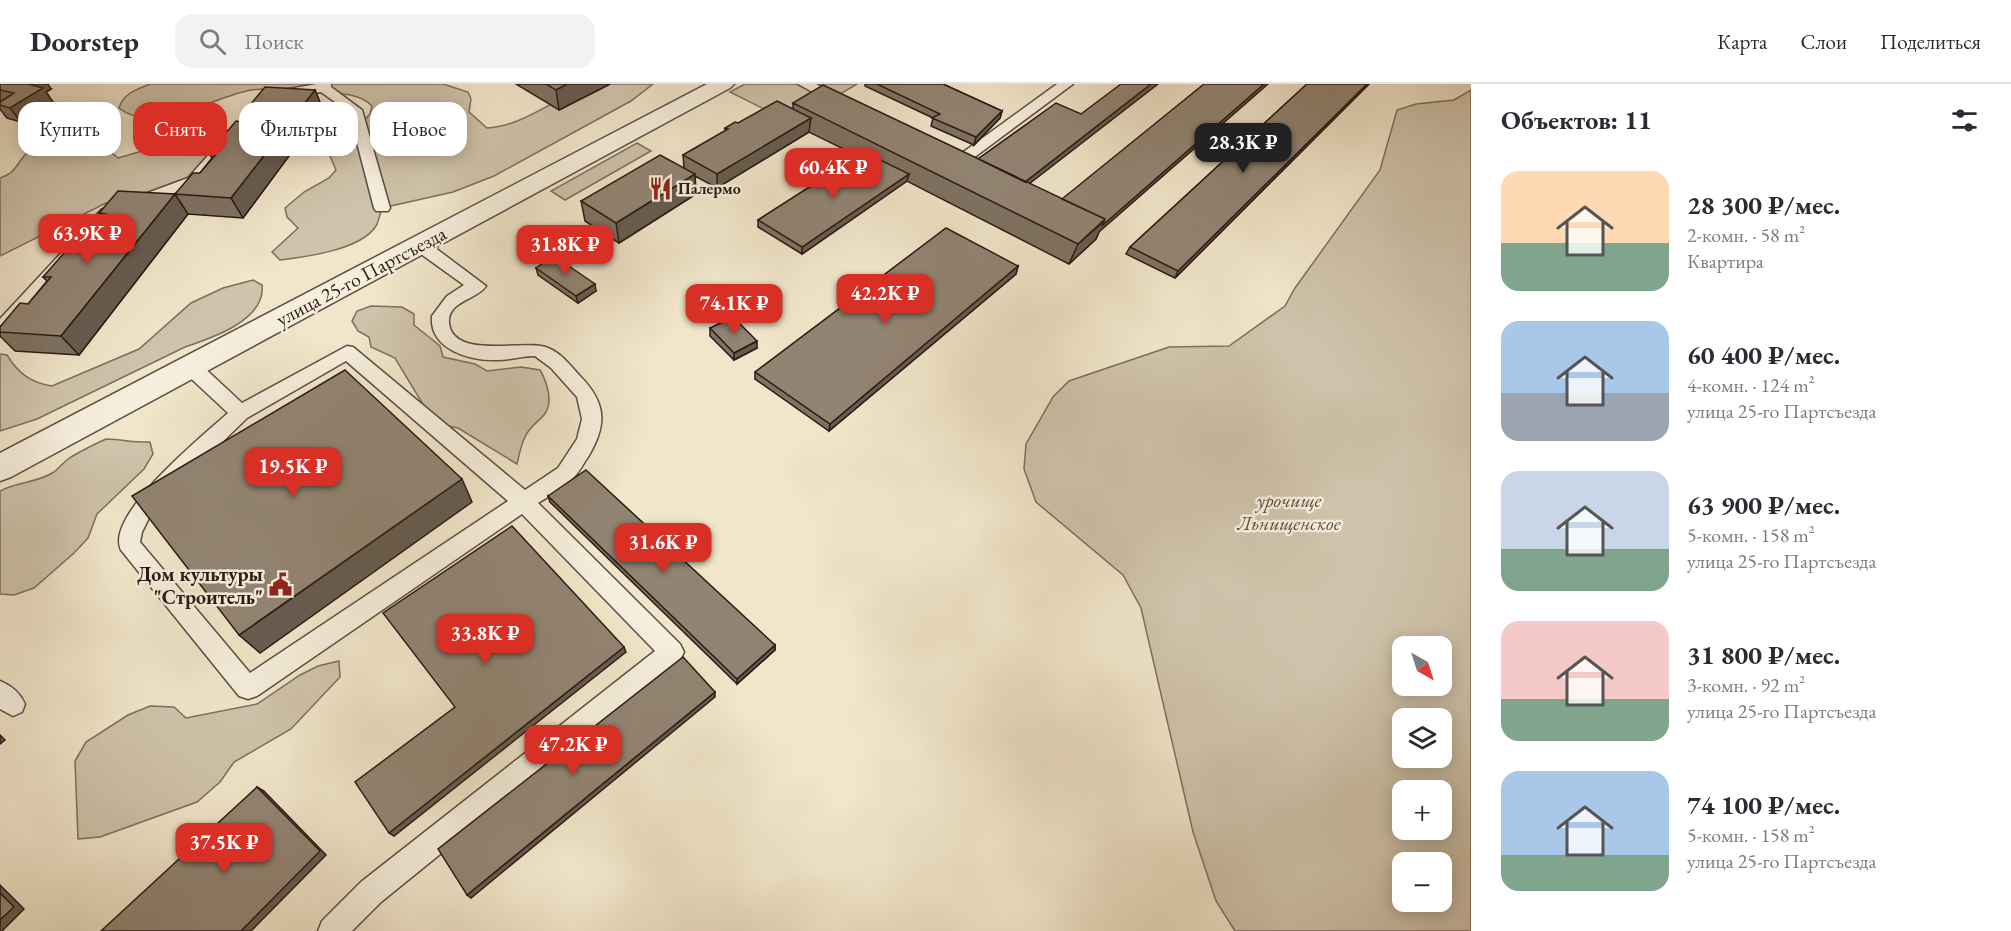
<!DOCTYPE html>
<html lang="ru">
<head>
<meta charset="utf-8">
<style>
	:root { --surface:#fff; --page:#f2f2f3; --text:#2b2b33; --muted:#7c7c81; --line:#e1e1e2; --accent:#d93025 }
	body { margin:0; font-family:"EB Garamond",serif; background:var(--page); color:var(--text); height:100vh; display:flex; flex-direction:column; font-size:22px; white-space:nowrap }
	* { box-sizing:border-box; margin:0 }
	p { font-size:20px; color:var(--muted) }
	.icon { flex:none; width:33px; height:33px; fill:none; stroke:currentColor; stroke-width:2; stroke-linecap:round; stroke-linejoin:round }
	.map { position:relative; flex:1; overflow:hidden }
	.side { display:flex; flex-direction:column; background:var(--surface); width:540px }
	.side>* { flex:none }
	.banner { position:absolute; left:18px; top:18px; width:570px; height:54px; display:flex; gap:12px }
	.needle { width:39px; rotate:141deg }
	.fabs { position:absolute; left:1392px; top:552px; display:grid; gap:12px }
	.fabs a { display:grid; place-items:center; width:60px; height:60px; border-radius:12px; background:var(--surface); box-shadow:0 3px 15px #0003; font-size:30px }
	.price { position:absolute; translate:-50% -51px; padding:0 14px; border-radius:12px; background:var(--accent); color:#fff; font-size:20px; line-height:39px; filter:drop-shadow(0 2px 3px #0008) }
	.price::after { content:''; position:absolute; left:50%; top:36px; width:18px; height:14px; margin-left:-9px; background:inherit; clip-path:polygon(0 0,100% 0,50% 100%) }
	.price.current { background:#222; color:#fff }
	ul { padding:0; list-style:none }
	li { display:flex; align-items:center; gap:18px; height:150px; padding:0 30px }
	li span { display:grid; place-items:center; flex:none; width:168px; height:120px; border-radius:18px; color:#555 }
	li>.icon { margin-inline-start:auto }
	span .icon { width:72px; height:72px; fill:#fffc; stroke-width:1 }
	li b { font-size:26px }
	h2 { display:flex; justify-content:space-between; align-items:center; height:72px; padding:0 30px; font-size:26px }
	.chip { padding:0 21px; border-radius:18px; background:var(--surface); box-shadow:0 3px 15px #0003; font-size:21px; line-height:54px }
	.chip.current { background:var(--accent); color:#fff }
	header { display:flex; align-items:center; gap:36px; box-sizing:border-box; height:84px; padding:0 30px; background:var(--surface); border-bottom:2px solid var(--line) }
	header strong { font-size:28px }
	nav { display:flex; gap:33px; margin-inline-start:auto; font-size:21px }
	.search { width:420px; height:54px; background:var(--page); display:flex; align-items:center; gap:15px; box-sizing:border-box; padding:0 21px; border-radius:18px; color:var(--muted); font-size:22px }
	main { display:flex; flex:1; min-height:0 }
	.map>svg:first-child { display:block }
</style>
</head>
<body>
<header>
<strong>Doorstep</strong>
<div class="search"><svg class="icon" aria-label="search" viewBox="0 0 24 24"><circle cx="10" cy="10" r="6"/><path d="M15 15l6 6"/></svg>Поиск</div>
<nav><a>Карта</a><a>Слои</a><a>Поделиться</a></nav>
</header>
<main>
<div class="map">
<svg width="1471" height="847" viewBox="0 0 1471 847">
	<rect width="100%" height="100%" fill="#f1e6ca"/>
	<filter id="stains"><feTurbulence type="fractalNoise" baseFrequency=".00333" numOctaves="4"/><feColorMatrix values="0 0 0 0 .2 0 0 0 0 .09 0 0 0 0 .02 0 0 0 .5 -.17"/></filter>
	<radialGradient id="worn" r=".72"><stop offset=".6" stop-color="#630" stop-opacity="0"/><stop offset="1" stop-color="#630" stop-opacity=".3"/></radialGradient>
	<path fill="#cfc3ab" stroke="#7d6e60" stroke-width="1.5" fill-rule="evenodd" d="M150,0H443L468,8L471,15L469,28L487,44C527,42 559,9 598,0C615,0 636,0 653,0L631,17L494,92L453,108L382,124C380,129 379,137 376,142C361,166 305,173 280,176L272,168L298,144L287,133L285,124L304,108L329,94L336,86L330,72L370,30L372,22C360,9 341,10 324,9C301,7 274,3 251,6C215,12 153,52 119,24C123,10 137,5 150,0Z
		M745,0H857L792,39L730,8Z
		M1471,6V847H1235L1216,817L1193,748L1141,524L1123,491L1036,418L1024,385L1026,360L1053,313L1069,297L1169,263L1229,262L1285,222L1295,204L1380,86L1397,26L1416,20L1454,16ZM1402,562H1442V602H1402ZM1402,634H1442V674H1402ZM1402,706H1442V746H1402ZM1402,778H1442V818H1402Z
		M87,47L109,48L116,54L112,69L118,74C147,66 188,50 216,65L192,93L157,107L106,119L0,172V94C16,88 14,84 24,72C35,59 71,51 87,47Z
		M637,59L651,67L565,116L551,107Z
		M253,196L262,201C266,236 212,254 185,263L37,335L0,347V270L7,271C18,289 31,299 52,302L139,265L191,219L223,204Z
		M371,222L402,223L414,230V241L440,262L443,273L475,280L487,287L521,283L540,286C547,298 554,319 544,331C537,339 529,343 525,353C521,361 519,371 517,380L458,344L443,341L430,332L395,274L371,263L369,253L358,247L352,237L357,227Z
		M106,355C122,355 135,359 150,358L153,370L144,385L97,430L88,454L74,469L34,504L14,511L0,510V407C17,398 37,399 54,388C59,384 63,379 68,375C80,367 93,361 106,355Z
		M339,577L340,593L291,645L234,678L220,698L197,718L100,753L78,755L75,677L86,658L128,631L150,622L174,623L186,634L257,620L300,591L318,582Z"/>
	<g fill="none" stroke-linecap="round" stroke-linejoin="round">
		<defs>
			<path id="service" d="M317,0H331V3L362,26L390,124L388,127H376L374,124L349,28L321,8L283,14L276,10L283,6Z
				M798,0H816L849,18L847,21H837Z
				M1057,0H1073L968,78H958L937,66L944,62L962,69Z
				M225,57L232,61L198,100L113,132L6,250L0,252V235L101,126L188,94L220,58Z
				M420,156L426,157L486,202C477,216 447,217 449,239C453,277 528,254 548,264C561,269 570,281 579,291C606,318 608,340 588,373C583,380 579,389 572,395C563,405 549,412 538,419L680,560L684,568L680,576L381,818L352,847H318L322,837L361,798L655,567L522,430L257,612L248,615L239,612L121,466C104,431 203,352 228,329L184,288L182,283L184,278L191,276L198,278L242,319L347,262L353,263L525,406L558,384L577,355L582,335L577,313L551,284L535,272C522,272 510,276 497,276C471,277 429,266 432,232L447,212L464,201L414,165L412,161L414,157ZM346,277L508,417L250,589L140,458L142,448L153,426L247,334Z
				M0,597C12,602 20,609 25,620L22,628L13,632L0,625Z"/>
			<path id="tertiary" d="M707,0H734L730,4L11,393L0,397V369Z"/>
		</defs>
		<use href="#service" stroke="#5c4d42" stroke-width="3"/>
		<use href="#tertiary" stroke="#5c4d42" stroke-width="3"/>
		<use href="#service" fill="#f6efdd" fill-rule="evenodd"/>
		<use href="#tertiary" fill="#f6efdd" fill-rule="evenodd"/>
	</g>
	<path fill="#7e7263" stroke="#2b1a14" stroke-width="1.5" d="M0,0L51,5L46,8L53,18L21,38L7,34L0,25Z
		M516,0H610L559,26Z
		M865,0H943L1002,27L1000,34L974,61L931,42L933,34L865,2Z
		M1307,0H1369L1175,194L1126,170L1130,163Z
		M315,6L323,26L243,134L188,130L79,271L15,267L0,252V243L28,220L47,197L43,193L85,153L102,134L99,129L175,110L200,89L212,74L209,69L241,38L252,25L250,21Z
		M793,19L1030,100L1099,148L1096,155L1069,180L907,97L802,170L758,143V136L858,72L809,48L717,104L695,92L696,110L619,159L585,137L581,117L684,84L683,71L725,47V44L793,25Z
		M1018,182L1016,190L829,347L755,295V288Z
		M536,184L596,207L578,219L538,191Z
		M710,244L757,264L734,276L710,252Z
		M548,412L775,561V566L737,600L550,418Z"/>
	<path fill="#665c50" stroke="#2b1a14" stroke-width="1.5" d="M27,0H48L51,5L46,8L53,18L21,38L10,24Z
		M567,0H610L559,26L556,6Z
		M1151,0H1158L1011,114L1013,107Z
		M1264,0H1268L1099,148L1096,155L1069,180L1078,160Z
		M1367,0H1369L1175,194L1178,187Z
		M315,6L323,26L243,134L231,114Z
		M1002,27L1000,34L974,61L976,53Z
		M811,34L809,48L717,104V90Z
		M695,90L696,110L619,159L616,139Z
		M909,90L907,97L802,170V163Z
		M175,110L188,130L79,271L61,252Z
		M1018,182L1016,190L829,347L830,340Z
		M595,200L596,207L578,219L576,212Z
		M757,257V264L734,276V269Z
		M462,395L472,418L260,569L239,551Z
		M775,561V566L737,600V595Z
		M624,563L626,568L394,752L389,749Z
		M715,608V613L471,814L467,811Z
		M0,651L5,656L0,660Z
		M257,703L264,707L326,771L251,847H241Z
		M0,801L24,825L2,847H0Z"/>
	<path fill="#928473" stroke="#2b1a14" stroke-width="1.5" d="M0,0H28L43,4L10,24L0,21V18L14,9L0,6Z
		M546,0H567L556,6Z
		M877,0H943L1002,27L976,53L932,34L940,30Z
		M1121,0H1151L1025,98L978,75L1056,19L1081,30Z
		M1204,0H1264L1103,141L1105,135L1062,115Z
		M1307,0H1367L1178,187L1130,163Z
		M823,1L1105,135L1078,160L793,19Z
		M265,3L315,6L231,114L175,110L193,89H200L216,70L209,69L236,37L241,38L255,22L250,21Z
		M777,17L811,34L717,90L683,71L728,45L725,44L735,38L738,39Z
		M864,68L909,90L802,163L758,136Z
		M660,71L695,90L616,139L581,117Z
		M118,107L175,110L61,252L0,248V243L20,219L28,220L51,193H43L78,153H85L106,130L99,129Z
		M946,144L1018,182L830,340L755,288Z
		M554,172L595,200L576,212L536,184Z
		M733,233L757,257L734,269L710,244Z
		M345,286L462,395L239,551L132,412Z
		M586,386L775,561L737,595L548,412Z
		M512,442L624,563L389,749L355,698L455,623L383,529Z
		M683,573L715,608L467,811L438,765Z
		M257,703L320,767L241,847H101Z
		M0,809L14,823L0,836Z"/>
	<defs>
		<symbol id="restaurant-bare" viewBox="-9 -9 18 18"><path d="M-5-6h1v4h1v-4h1v4h1v-4h1v5L-1.5 .5V6h-2V.5L-5-1ZM5-6V6H3V1.5H1.5Q1.5-4 5-6Z" fill="#8f2418" stroke="#f6efdd" stroke-width="2.5" paint-order="stroke"/></symbol>
		<symbol id="civic-bare" viewBox="-9 -9 18 18"><path d="M-.6-6.5H3V-4.5H.6V-3L4-1V1h2V6H-6V1h2V-1L-.6-3ZM-1.2 2.5V6h2.4V2.5Z" fill="#8f2418" stroke="#f6efdd" stroke-width="2.5" paint-order="stroke"/></symbol>
	</defs>
	<g fill-rule="evenodd">
		<use href="#restaurant-bare" x="644" y="88" width="33" height="33"/>
		<use href="#civic-bare" x="264" y="484" width="33" height="33"/>
	</g>
	<g text-anchor="middle" stroke-width="5" stroke-linejoin="round" paint-order="stroke">
		<g font-size="16" font-weight="bold" fill="#2b1a14" stroke="#f6efdd" text-anchor="start">
			<text x="678" y="110">Палермо</text>
		</g>
		<g font-size="20" fill="#2b1a14" stroke="#f6efdd">
			<text transform="translate(361 192) rotate(-28)" y="7">улица 25-го Партсъезда</text>
		</g>
		<g font-size="20" font-style="italic" fill="#5c4d41" stroke="#f6efdd">
			<text x="1289" y="423">урочище<tspan x="1289" dy="23">Льнищенское</tspan></text>
		</g>
		<g font-size="20" font-weight="bold" fill="#2b1a14" stroke="#f6efdd" text-anchor="end">
			<text x="263" y="497">Дом культуры<tspan x="263" dy="23">"Строитель"</tspan></text>
		</g>
	</g>
	<rect width="100%" height="100%" filter="url(#stains)"/>
	<rect width="100%" height="100%" fill="url(#worn)"/>
</svg>
<div class="fabs">
<a><svg class="needle" viewBox="-14 -14 28 28"><path d="M0-13l5 13h-10z" fill="#e53935"/><path d="M0 13l5-13h-10z" fill="#7c7c81"/></svg></a>
<a><svg class="icon" aria-label="layers" viewBox="0 0 24 24"><path d="M12 4l9 5-9 5-9-5zM3 14l9 5 9-5"/></svg></a>
<a>+</a>
<a>−</a>
</div>
<b class="price current" style="left:1243px;top:90px">28.3K ₽</b>
<b class="price" style="left:833px;top:115px">60.4K ₽</b>
<b class="price" style="left:87px;top:181px">63.9K ₽</b>
<b class="price" style="left:565px;top:192px">31.8K ₽</b>
<b class="price" style="left:885px;top:241px">42.2K ₽</b>
<b class="price" style="left:734px;top:251px">74.1K ₽</b>
<b class="price" style="left:293px;top:414px">19.5K ₽</b>
<b class="price" style="left:663px;top:490px">31.6K ₽</b>
<b class="price" style="left:485px;top:581px">33.8K ₽</b>
<b class="price" style="left:573px;top:692px">47.2K ₽</b>
<b class="price" style="left:224px;top:790px">37.5K ₽</b>
<div class="banner">
<a class="chip">Купить</a>
<a class="chip current">Снять</a>
<a class="chip">Фильтры</a>
<a class="chip">Новое</a>
</div>
</div>
<section class="side">
<h2>Объектов: 11<svg class="icon" aria-label="filters" viewBox="0 0 24 24"><path d="M4 7h16M4 17h16"/><circle cx="9" cy="7" r="2"/><circle cx="15" cy="17" r="2"/></svg></h2>
<ul>
<li><span style="background:linear-gradient(#ffd9b3 60%,#7fa58c 0)"><svg class="icon" aria-label="home" viewBox="0 0 24 24"><path d="M3 11l9-7 9 7M6 9v11h12V9"/></svg></span><div><b>28 300 ₽/мес.</b><p>2-комн. · 58 m²</p><p>Квартира</p></div></li>
<li><span style="background:linear-gradient(#a9c7e8 60%,#9aa5b1 0)"><svg class="icon" aria-label="home" viewBox="0 0 24 24"><path d="M3 11l9-7 9 7M6 9v11h12V9"/></svg></span><div><b>60 400 ₽/мес.</b><p>4-комн. · 124 m²</p><p>улица 25-го Партсъезда</p></div></li>
<li><span style="background:linear-gradient(#c9d6e8 65%,#7fa58c 0)"><svg class="icon" aria-label="home" viewBox="0 0 24 24"><path d="M3 11l9-7 9 7M6 9v11h12V9"/></svg></span><div><b>63 900 ₽/мес.</b><p>5-комн. · 158 m²</p><p>улица 25-го Партсъезда</p></div></li>
<li><span style="background:linear-gradient(#f6c9c9 65%,#7fa58c 0)"><svg class="icon" aria-label="home" viewBox="0 0 24 24"><path d="M3 11l9-7 9 7M6 9v11h12V9"/></svg></span><div><b>31 800 ₽/мес.</b><p>3-комн. · 92 m²</p><p>улица 25-го Партсъезда</p></div></li>
<li><span style="background:linear-gradient(#a9c7e8 70%,#7fa58c 0)"><svg class="icon" aria-label="home" viewBox="0 0 24 24"><path d="M3 11l9-7 9 7M6 9v11h12V9"/></svg></span><div><b>74 100 ₽/мес.</b><p>5-комн. · 158 m²</p><p>улица 25-го Партсъезда</p></div></li>
</ul>
</section>
</main>
</body>
</html>
